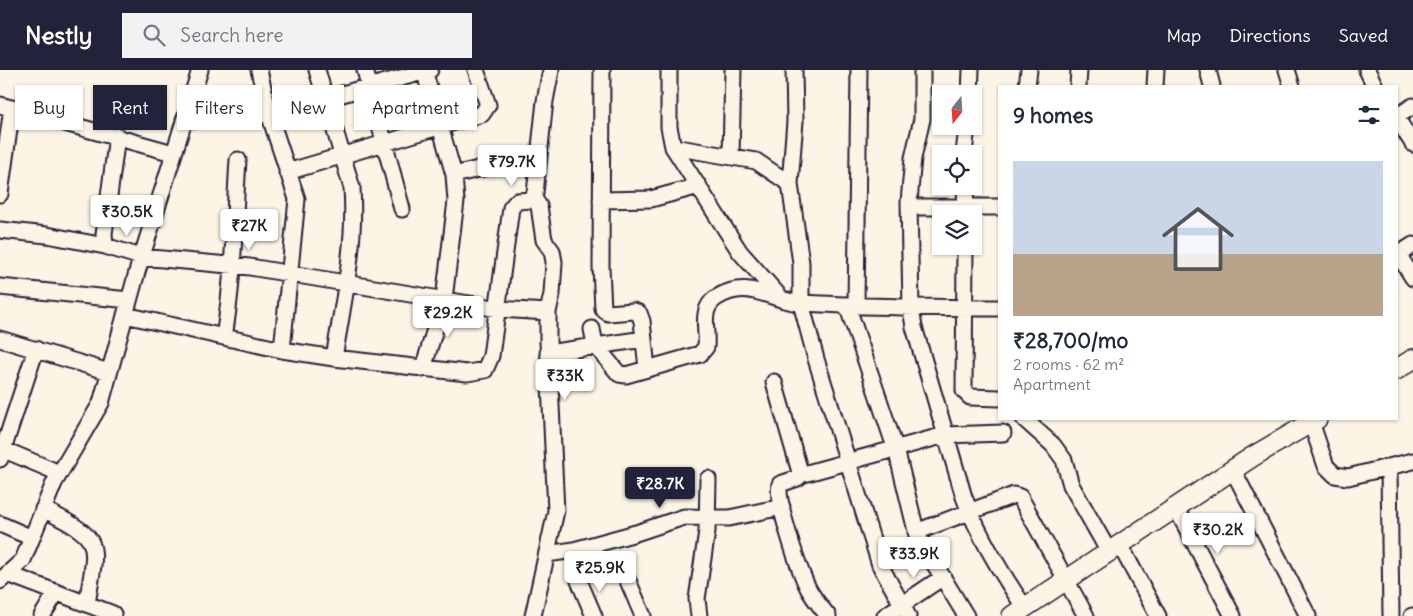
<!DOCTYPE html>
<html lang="en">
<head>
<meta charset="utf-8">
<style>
	:root { --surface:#fff; --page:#f2f2f3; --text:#1f2937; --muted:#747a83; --line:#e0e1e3; --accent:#22223b }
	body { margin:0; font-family:Delius,sans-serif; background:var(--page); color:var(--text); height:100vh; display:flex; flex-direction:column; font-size:19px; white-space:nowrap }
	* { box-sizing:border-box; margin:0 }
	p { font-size:16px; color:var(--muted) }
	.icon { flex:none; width:28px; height:28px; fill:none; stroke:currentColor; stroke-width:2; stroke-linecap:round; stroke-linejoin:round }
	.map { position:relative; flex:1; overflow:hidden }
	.side { position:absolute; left:998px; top:15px; width:400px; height:335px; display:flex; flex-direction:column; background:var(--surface); border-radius:0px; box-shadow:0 1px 4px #0004 }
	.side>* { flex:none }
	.top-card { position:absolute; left:15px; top:15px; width:475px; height:45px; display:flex; gap:10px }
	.needle { width:32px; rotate:197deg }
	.buttons { position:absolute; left:932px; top:15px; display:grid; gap:10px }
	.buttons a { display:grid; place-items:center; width:50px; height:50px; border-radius:0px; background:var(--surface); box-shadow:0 1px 4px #0004; font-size:25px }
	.price { position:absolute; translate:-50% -42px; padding:0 11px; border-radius:5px; background:#fff; color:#222; font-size:16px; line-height:32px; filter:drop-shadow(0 1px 2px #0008) }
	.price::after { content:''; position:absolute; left:50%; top:30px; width:15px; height:11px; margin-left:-8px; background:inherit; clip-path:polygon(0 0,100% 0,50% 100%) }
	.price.active { background:var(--accent); color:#fff }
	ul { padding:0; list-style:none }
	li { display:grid; align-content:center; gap:10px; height:265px; padding:0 15px }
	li+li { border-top:1px solid var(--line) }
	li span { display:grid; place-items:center; height:155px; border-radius:0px; color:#555 }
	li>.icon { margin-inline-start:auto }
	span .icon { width:90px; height:90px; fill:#fffc; stroke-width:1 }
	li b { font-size:21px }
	h2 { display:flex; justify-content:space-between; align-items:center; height:60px; padding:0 15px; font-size:21px }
	.chip { padding:0 18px; border-radius:0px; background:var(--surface); box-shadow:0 1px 4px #0004; font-size:18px; line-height:45px }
	.chip.active { background:var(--accent); color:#fff }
	header { display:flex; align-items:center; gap:30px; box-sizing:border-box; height:70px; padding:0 25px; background:var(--accent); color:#fff }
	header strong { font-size:24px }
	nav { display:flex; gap:28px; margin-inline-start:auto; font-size:18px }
	.search { width:350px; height:45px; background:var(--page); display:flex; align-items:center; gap:12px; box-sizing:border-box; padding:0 18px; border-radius:0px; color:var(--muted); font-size:19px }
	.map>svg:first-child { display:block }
</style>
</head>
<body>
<header>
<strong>Nestly</strong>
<div class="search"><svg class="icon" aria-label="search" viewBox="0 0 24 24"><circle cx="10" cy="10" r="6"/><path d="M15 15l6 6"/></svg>Search here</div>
<nav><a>Map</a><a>Directions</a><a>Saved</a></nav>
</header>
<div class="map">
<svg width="1413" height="546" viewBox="0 0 1413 546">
	<rect width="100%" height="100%" fill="#fcf5e5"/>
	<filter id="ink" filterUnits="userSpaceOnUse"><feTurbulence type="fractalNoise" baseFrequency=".02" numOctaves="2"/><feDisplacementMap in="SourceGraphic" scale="10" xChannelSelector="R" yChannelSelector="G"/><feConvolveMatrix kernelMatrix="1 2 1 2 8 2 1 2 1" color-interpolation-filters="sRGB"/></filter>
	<g filter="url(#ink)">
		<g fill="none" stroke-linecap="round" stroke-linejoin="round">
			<defs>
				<path id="minor" d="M259,0L269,44L297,129L282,280
					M317,0L352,118C356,175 343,233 334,288
					M365,0L402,139
					M602,0L601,197L603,239L608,243L634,241L639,243L642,251L647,299
					M669,0V57L673,77L756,91L790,114L801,193V233L816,289L880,495L908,546
					M922,0V49L913,88L909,132L911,239L914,257L964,427C979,467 1001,503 1025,538
					M1208,0L1212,16
					M1287,0L1292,16
					M1367,0L1375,16
					M1027,16L1029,0
					M1078,16L1079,0
					M1155,16L1156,0
					M970,24L971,0
					M0,35L173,83
					M1396,47L1413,74
					M1396,47L1413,36
					M184,50L269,44L430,0
					M673,77L740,182L780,227
					M964,84L967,56
					M731,86L733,0
					M287,102L482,44L488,35L476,0
					M454,105L507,92
					M790,114L795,51L794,0
					M965,116L966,144
					M0,124L12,38
					M533,127L539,136L544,170L552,181L554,192L552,224L548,242V271L556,441L533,546
					M601,130L651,129L699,116
					M909,137H999
					M0,160L47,165L105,176L104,164L117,66
					M105,176L141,187L250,197L499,239L548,242
					M965,176L964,321L970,327L999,328
					M1396,181L1413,208
					M1396,186L1413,175
					M0,217L129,230
					M847,235L897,383L917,465L966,546
					M856,235L859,0
					M125,245L282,280L334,288L467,303L485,300L491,286L511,138L517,131L531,130L535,123L545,31L551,0
					M592,259L595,275L619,304L626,305L700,284L706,277C708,260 699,240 716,228C746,209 765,227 793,232C810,234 829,234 846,235C897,238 948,237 999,238
					M224,267C234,208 234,149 238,90
					M0,269L109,302
					M548,283L644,269
					M423,299L444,229L456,131L454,105L424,0
					M774,312L800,402L798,408L780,414C774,427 800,502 808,518C813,528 821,537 828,546
					M1024,349L1053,375L1064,390L1071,415L1109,482
					M1311,352L1326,396L1335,405L1348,407L1413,391
					M0,378L59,403
					M0,389L36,279
					M1389,397L1391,546
					M1233,400L1308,546
					M800,405L945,365L1003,363
					M1176,438L1233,546
					M43,439C104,470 97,470 87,534
					M0,454L32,468
					M916,462L1014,425L1020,427L1086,546
					M1120,475L1158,546
					M547,484L574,480L636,463L684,447L729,448L782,437
					M620,492L643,546
					M8,504L113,544
					M0,511L23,490L54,413L101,333L137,202L200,0
					M579,511L594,546
					M42,546L56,523
					M699,546L697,529L707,461L708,409
					M885,546L943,507
					M1412,546H1413"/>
				<path id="major" d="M1396,300L1413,289
					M1012,546L1252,387L1317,349"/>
			</defs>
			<use href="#minor" stroke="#22223b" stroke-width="19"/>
			<use href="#major" stroke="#22223b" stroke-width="22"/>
			<use href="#minor" stroke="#fcf5e5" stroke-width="15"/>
			<use href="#major" stroke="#fcf5e5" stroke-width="19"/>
		</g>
	</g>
</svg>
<div class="buttons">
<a><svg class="needle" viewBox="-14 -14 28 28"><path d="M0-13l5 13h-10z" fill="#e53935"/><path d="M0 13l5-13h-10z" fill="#747a83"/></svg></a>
<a><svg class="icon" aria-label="locate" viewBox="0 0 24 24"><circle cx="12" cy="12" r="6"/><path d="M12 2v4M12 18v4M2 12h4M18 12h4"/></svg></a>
<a><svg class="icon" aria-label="layers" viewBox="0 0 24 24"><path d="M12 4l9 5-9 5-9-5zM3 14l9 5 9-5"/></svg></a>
</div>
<b class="price" style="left:512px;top:117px">₹79.7K</b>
<b class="price" style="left:127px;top:167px">₹30.5K</b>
<b class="price" style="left:249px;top:181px">₹27K</b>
<b class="price" style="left:448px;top:268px">₹29.2K</b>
<b class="price" style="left:565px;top:331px">₹33K</b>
<b class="price active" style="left:660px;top:439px">₹28.7K</b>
<b class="price" style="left:1218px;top:485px">₹30.2K</b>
<b class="price" style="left:914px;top:509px">₹33.9K</b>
<b class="price" style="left:600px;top:523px">₹25.9K</b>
<div class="top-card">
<a class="chip">Buy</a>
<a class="chip active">Rent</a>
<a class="chip">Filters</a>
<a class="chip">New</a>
<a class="chip">Apartment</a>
</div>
<section class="side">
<h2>9 homes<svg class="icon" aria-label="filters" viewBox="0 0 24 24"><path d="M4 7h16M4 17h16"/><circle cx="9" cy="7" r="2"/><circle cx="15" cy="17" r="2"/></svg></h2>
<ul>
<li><span style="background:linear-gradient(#c9d6e8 60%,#b9a48a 0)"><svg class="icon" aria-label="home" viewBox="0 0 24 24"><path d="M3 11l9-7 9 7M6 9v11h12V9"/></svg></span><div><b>₹28,700/mo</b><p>2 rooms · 62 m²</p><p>Apartment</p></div></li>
</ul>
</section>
</div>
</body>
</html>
